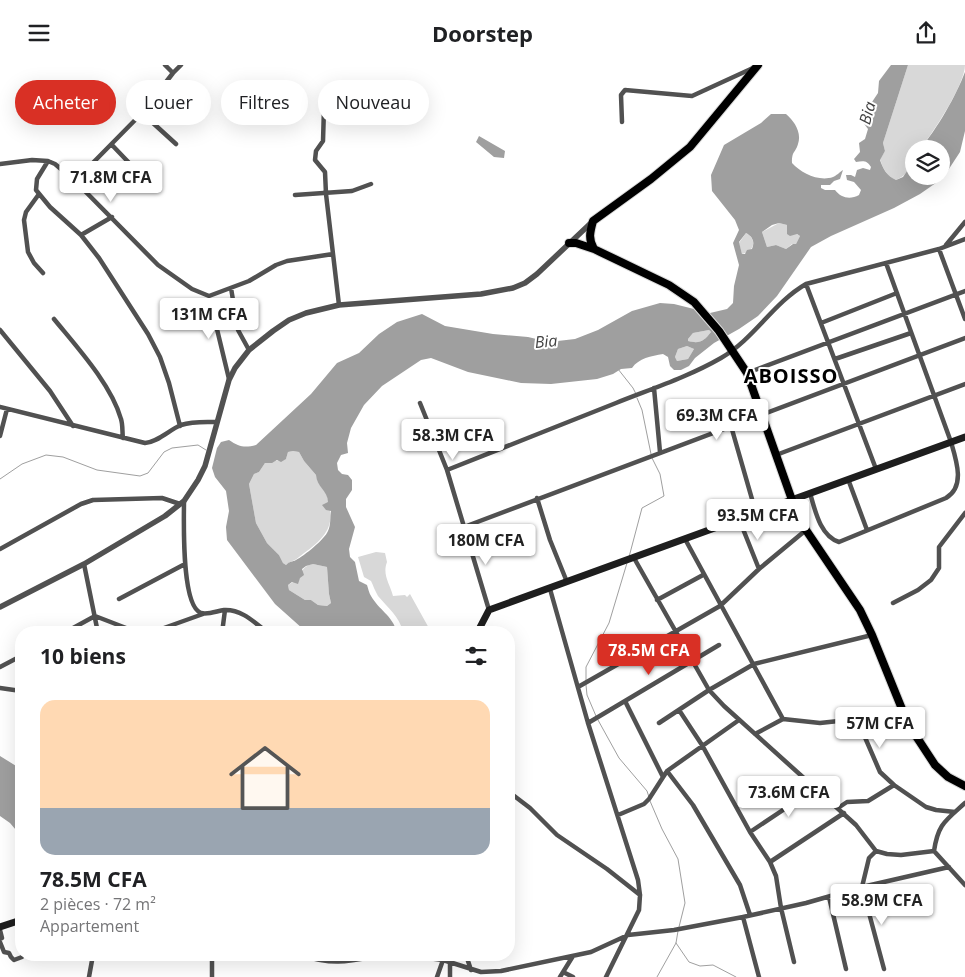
<!DOCTYPE html>
<html lang="fr">
<head>
<meta charset="utf-8">
<style>
	:root { --surface:#fff; --page:#f2f2f2; --text:#202124; --muted:#757577; --line:#e0e0e0; --accent:#d93025 }
	body { margin:0; font-family:"Open Sans",sans-serif; background:var(--page); color:var(--text); height:100vh; display:flex; flex-direction:column; font-size:19px; white-space:nowrap }
	* { box-sizing:border-box; margin:0 }
	p { font-size:16px; color:var(--muted) }
	.icon { flex:none; width:28px; height:28px; fill:none; stroke:currentColor; stroke-width:2; stroke-linecap:round; stroke-linejoin:round }
	.map { position:relative; flex:1; overflow:hidden }
	.panel { position:absolute; left:15px; top:561px; width:500px; height:335px; display:flex; flex-direction:column; background:var(--surface); border-radius:20px; box-shadow:0 5px 20px #0002 }
	.panel>* { flex:none }
	.hud { position:absolute; left:15px; top:15px; width:500px; height:45px; display:flex; gap:10px }
	.tools { position:absolute; left:905px; top:75px; display:grid; gap:10px }
	.tools a { display:grid; place-items:center; width:45px; height:45px; border-radius:50%; background:var(--surface); box-shadow:0 5px 20px #0002; font-size:25px }
	.price { position:absolute; translate:-50% -42px; padding:0 11px; border-radius:5px; background:#fff; color:#222; font-size:16px; line-height:32px; filter:drop-shadow(0 1px 2px #0008) }
	.price::after { content:''; position:absolute; left:50%; top:30px; width:15px; height:11px; margin-left:-8px; background:inherit; clip-path:polygon(0 0,100% 0,50% 100%) }
	.price.current { background:var(--accent); color:#fff }
	ul { padding:0; list-style:none }
	li { display:grid; align-content:center; gap:10px; height:265px; padding:0 25px }
	li+li { border-top:1px solid var(--line) }
	li span { display:grid; place-items:center; height:155px; border-radius:15px; color:#555 }
	li>.icon { margin-inline-start:auto }
	span .icon { width:90px; height:90px; fill:#fffc; stroke-width:1 }
	li b { font-size:21px }
	h2 { display:flex; justify-content:space-between; align-items:center; height:60px; padding:0 25px; font-size:21px }
	.pill { padding:0 18px; border-radius:22px; background:var(--surface); box-shadow:0 5px 20px #0002; font-size:18px; line-height:45px }
	.pill.current { background:var(--accent); color:#fff }
	header { display:flex; justify-content:space-between; align-items:center; height:65px; padding:0 25px; background:var(--surface); font-size:22px; font-weight:700 }
	.map>svg:first-child { display:block }
</style>
</head>
<body>
<header><svg class="icon" aria-label="menu" viewBox="0 0 24 24"><path d="M4 6h16M4 12h16M4 18h16"/></svg>Doorstep<svg class="icon" aria-label="share" viewBox="0 0 24 24"><path d="M12 15V3M7 8l5-5 5 5M5 13v7h14v-7"/></svg></header>
<div class="map">
<svg width="965" height="912" viewBox="0 0 965 912">
	<rect width="100%" height="100%" fill="#fff"/>
	<path fill="#d8d8d8" d="M908,0H965C965,19 933,68 920,84H914C914,97 910,109 896,115C887,111 883,104 880,94L885,86L883,78Z
		M779,158L787,160L788,164L800,171L796,179H792L786,184L776,180L767,182L762,167Z
		M746,168C758,175 754,187 742,189L739,178Z
		M709,265L711,267C704,276 700,279 688,276V274L693,268Z
		M687,281L694,284L688,294L677,296L675,292L678,284Z
		M293,386L299,387L304,396L316,410C316,420 327,424 328,434C328,438 330,441 330,445C334,468 315,480 299,492C295,496 290,496 286,500L283,498L279,490L267,478L256,458L249,419L254,409L259,407L265,398L286,394L288,387Z
		M376,487L385,488L387,497C382,510 390,519 393,531L405,530L407,532L410,529L430,565L424,567H403C399,551 388,543 378,531C375,526 373,520 371,516L364,512L358,492Z
		M313,499L327,502L329,529L331,538L327,541L318,540L311,535H305L289,525L288,520L300,513C302,504 304,501 313,499Z"/>
	<path fill="#9f9f9f" fill-rule="evenodd" d="M891,0H908L883,78L885,86L880,95C883,104 887,111 896,115L903,112L914,96V111H941V84H920C937,64 956,31 965,7V66L960,87L943,113L920,129L894,143L831,171L811,182L777,231L758,251L739,264L714,278L695,293L689,301L681,305H674L670,301L668,292L663,289C651,291 639,293 632,303L621,304L613,309L597,314L551,319L521,318L468,307L431,293L421,295L382,321L364,340L351,363L347,378L348,388L341,390L337,398L338,405L342,409L348,410L352,415V425L346,434V442L355,462L349,484L350,492L355,497L359,516L367,520C368,523 369,528 371,531C379,545 392,550 397,567H339C326,556 316,567 303,564L275,539L227,475L226,462L229,446L226,426L215,412L212,403L217,383L221,377L229,375C239,382 245,383 256,380L311,329L337,298L359,288L379,269L397,257L422,249L445,261L493,269L528,272L549,277L575,274L598,265L632,246L660,238L674,239L710,248L727,244L733,238L734,221L739,200L733,178L739,165L735,155L712,126L711,110L724,80L761,58L771,49H786C794,56 802,67 798,79C795,89 792,85 792,98C801,108 819,117 833,112C836,111 840,107 843,105L840,114L834,116L830,120H821V123L825,125H835C841,133 850,135 859,130L861,125L854,117L847,115L846,110H851L855,112L857,105L863,103L870,105L871,102C867,95 863,96 856,97L854,94L860,87L859,78L865,74L868,64L862,56L861,50L870,40L878,28L879,16ZM779,158L787,160V169L790,171L797,169L800,171L796,179H793L786,184L776,180L767,182L762,167L772,160ZM746,168C753,172 755,177 752,184L747,185L745,189H742L739,177ZM709,265L711,267C704,276 700,279 688,276V274L693,268ZM687,281L694,284L688,294L677,296L675,292L678,284ZM293,386L299,387L304,396L316,410C316,421 328,426 328,437L322,440L326,445L331,446C330,452 331,460 328,466C325,474 304,491 296,495C292,497 290,496 286,500L283,498L279,490L267,478L256,458L249,419L254,409L259,407L265,398H272L277,395L281,397L286,394L288,387ZM313,499L327,502L329,529L331,538L327,541L318,540L311,535H305L289,525L288,520L292,517L298,519L300,513L304,510L302,504L306,501Z
		M479,71L505,86L504,93L494,92L476,77Z
		M0,691L21,704V771L10,758L0,751Z"/>
	<g fill="none" stroke-linecap="round" stroke-linejoin="round">
		<path stroke="#9f9f9f" stroke-width="1" d="M618,304L633,323L636,329
			M637,333L642,345L651,389
			M0,414L22,399L46,390L63,392L97,405L140,411L148,408L164,387L172,383L198,380L206,385
			M629,492L642,443L664,431L660,409L652,393
			M586,616V602L609,558L627,498
			M586,620L587,630L596,651
			M598,655L619,693L647,726L649,732
			M650,736L662,764L678,794L685,838L679,862
			M676,878L689,897L700,901L713,900L736,912
			M657,912L676,878L678,866"/>
		<defs>
			<path id="trunk" d="M758,0L690,82L651,114L593,156C590,167 588,174 594,184L669,220L694,237L719,266L747,308L792,435L806,465L860,545L872,570L904,649L914,668L935,700L948,712L965,721
				M569,178H576L594,184"/>
		</defs>
		<use href="#trunk" stroke="#dbdbdb" stroke-width="10"/>
		<path stroke="#515151" stroke-width="4.5" d="M165,0L173,8
			M331,28L324,43L323,76L316,86L315,95L325,107L326,129L339,240
			M142,48L176,79
			M622,57L621,30L625,25L692,31L753,3
			M112,80L134,103
			M48,96L37,114L36,125L50,142L81,170L99,193L148,269L160,292L169,318L180,361
			M0,99L32,95L48,96L55,99L75,116L158,200L192,224L209,231L249,216L276,200L287,196L333,189
			M75,116L142,48L173,8L181,0
			M39,129L26,147L24,155L28,187L34,198L43,208
			M295,130L352,126L371,119
			M81,170L112,152
			M946,180L965,157
			M939,184L965,254
			M806,219L876,404
			M231,223L238,265L249,285
			M209,231L229,314
			M54,254C76,281 111,319 121,354C123,360 122,367 123,373
			M821,258L897,228
			M0,265L50,326L73,361
			M835,294L911,268
			M747,308L965,226
			M654,323L660,387
			M420,338L447,405L489,545
			M0,342L145,378C158,377 169,365 181,360C193,356 204,357 217,357
			M731,361L756,448
			M0,371L7,344
			M776,390L965,319
			M447,405C503,383 560,360 616,338C651,324 688,312 721,293C754,274 773,238 806,219L939,184L965,174
			M848,414L867,465
			M810,428C815,445 820,471 839,477L946,433C965,422 957,397 951,377L886,198
			M537,433L550,475L567,517
			M184,436C184,455 181,541 201,548C208,550 217,546 224,545C242,544 255,558 268,568
			M739,454L759,504
			M464,462L965,273
			M685,474L783,654
			M0,484L81,439L93,435L162,433L180,439
			M634,493L709,625L724,641L856,760L876,786L887,789L901,790L934,786
			M84,499L98,568
			M550,524L588,658L638,815L640,830L639,845L606,912
			M119,534L185,499
			M657,535L703,510
			M893,538L918,525L931,515L939,503V482L965,448
			M64,568L95,551L139,568
			M150,568L203,549
			M222,568L225,545
			M0,602L21,591
			M578,622L720,541L759,504L806,465
			M0,623L21,626
			M625,636L663,712
			M679,645L702,680L750,767L770,797L776,811L781,843L794,897
			M857,654L880,707L894,720
			M588,658L719,580
			M659,658L709,625L754,599L872,570
			M755,669L783,654L820,658L904,649
			M667,706L693,740L740,820L750,850
			M509,727L530,743L557,770L607,804L640,830
			M965,738C945,756 938,759 934,786L965,820
			M838,743L847,737L868,736L894,720L926,742L936,745L955,747
			M618,750L644,739L649,734L667,706L739,655
			M750,767L816,723
			M876,786L869,793L862,822L884,904
			M770,797L844,748
			M829,832L846,904
			M743,852L759,912
			M0,865L2,873L0,874
			M0,877L4,887L9,888L11,892L14,895L22,892
			M212,890V912
			M301,890C334,901 350,896 383,890
			M405,890L443,895L481,907L501,906L591,887L628,870L674,865L743,852L806,838L862,822L949,802
			M466,890L471,905
			M450,897V912
			M563,907L573,912
			M89,912L93,890
			M437,912L443,895
			M560,912L573,891"/>
		<path stroke="#515151" stroke-width="5.5" d="M0,542L84,499L165,451L184,436L198,415L205,401L229,315L235,303L249,285L273,266L289,255L306,248L339,240L481,229L513,223L525,218L537,209L592,157"/>
		<path stroke="#1e1e1e" stroke-width="7" d="M477,568L489,545L965,372
			M0,862L21,855"/>
		<use href="#trunk" stroke="#000" stroke-width="8"/>
	</g>
	<g text-anchor="middle" stroke-width="4" stroke-linejoin="round" paint-order="stroke">
		<g font-size="16" font-style="italic" fill="#404040" stroke="#fff">
			<text transform="translate(867 48) rotate(-75)" y="6">Bia</text>
			<text transform="translate(546 276) rotate(-5)" y="6">Bia</text>
		</g>
		<g font-size="20" font-weight="bold" letter-spacing="1" fill="#000" stroke="#fff">
			<text x="791" y="318">ABOISSO</text>
		</g>
	</g>
</svg>
<div class="tools">
<a><svg class="icon" aria-label="layers" viewBox="0 0 24 24"><path d="M12 4l9 5-9 5-9-5zM3 14l9 5 9-5"/></svg></a>
</div>
<b class="price" style="left:111px;top:138px">71.8M CFA</b>
<b class="price" style="left:209px;top:275px">131M CFA</b>
<b class="price" style="left:717px;top:376px">69.3M CFA</b>
<b class="price" style="left:453px;top:396px">58.3M CFA</b>
<b class="price" style="left:758px;top:476px">93.5M CFA</b>
<b class="price" style="left:486px;top:501px">180M CFA</b>
<b class="price current" style="left:649px;top:611px">78.5M CFA</b>
<b class="price" style="left:880px;top:684px">57M CFA</b>
<b class="price" style="left:789px;top:753px">73.6M CFA</b>
<b class="price" style="left:882px;top:861px">58.9M CFA</b>
<div class="hud">
<a class="pill current">Acheter</a>
<a class="pill">Louer</a>
<a class="pill">Filtres</a>
<a class="pill">Nouveau</a>
</div>
<section class="panel">
<h2>10 biens<svg class="icon" aria-label="filters" viewBox="0 0 24 24"><path d="M4 7h16M4 17h16"/><circle cx="9" cy="7" r="2"/><circle cx="15" cy="17" r="2"/></svg></h2>
<ul>
<li><span style="background:linear-gradient(#ffd9b3 70%,#9aa5b1 0)"><svg class="icon" aria-label="home" viewBox="0 0 24 24"><path d="M3 11l9-7 9 7M6 9v11h12V9"/></svg></span><div><b>78.5M CFA</b><p>2 pièces · 72 m²</p><p>Appartement</p></div></li>
</ul>
</section>
</div>
</body>
</html>
